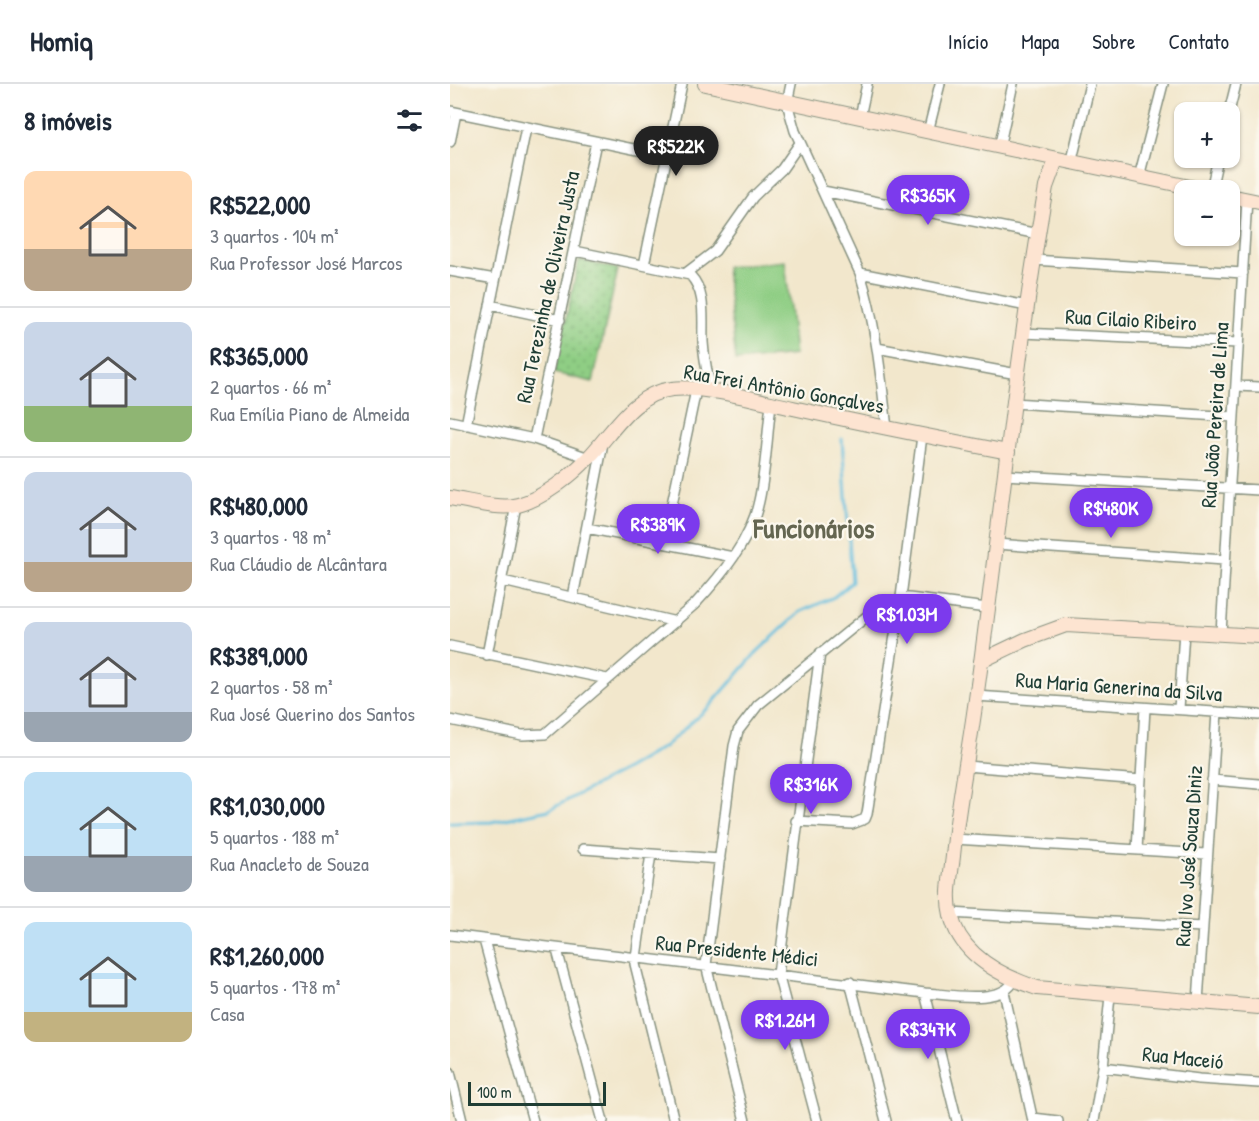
<!DOCTYPE html>
<html lang="pt">
<head>
<meta charset="utf-8">
<style>
	:root { --surface:#fff; --page:#f2f2f3; --text:#1f2937; --muted:#747a83; --line:#e0e1e3; --accent:#7c3aed }
	body { margin:0; font-family:"Patrick Hand",sans-serif; background:var(--page); color:var(--text); height:100vh; display:flex; flex-direction:column; font-size:22px; white-space:nowrap }
	* { box-sizing:border-box; margin:0 }
	p { font-size:20px; color:var(--muted) }
	.icon { flex:none; width:33px; height:33px; fill:none; stroke:currentColor; stroke-width:2; stroke-linecap:round; stroke-linejoin:round }
	.map { position:relative; flex:1; overflow:hidden }
	.details { display:flex; flex-direction:column; background:var(--surface); width:450px }
	.details>* { flex:none }
	.tools { position:absolute; left:724px; top:18px; display:grid; gap:12px }
	.tools a { display:grid; place-items:center; width:66px; height:66px; border-radius:12px; background:var(--surface); box-shadow:0 2px 4px #0004; font-size:30px }
	.scale { position:absolute; left:18px; bottom:15px; width:138px; box-sizing:border-box; padding-left:6px; border:3px solid #1f3d34; border-top:0; font-size:16px; line-height:21px; white-space:nowrap; color:#1f3d34; -webkit-text-stroke:4px #fbf7ec; paint-order:stroke }
	.price { position:absolute; translate:-50% -51px; padding:0 14px; border-radius:21px; background:var(--accent); color:#fff; font-size:20px; line-height:39px; filter:drop-shadow(0 2px 3px #0008) }
	.price::after { content:''; position:absolute; left:50%; top:36px; width:18px; height:14px; margin-left:-9px; background:inherit; clip-path:polygon(0 0,100% 0,50% 100%) }
	.price.on { background:#222; color:#fff }
	ul { padding:0; list-style:none }
	li { display:flex; align-items:center; gap:18px; height:150px; padding:0 24px }
	li+li { border-top:2px solid var(--line) }
	li span { display:grid; place-items:center; flex:none; width:168px; height:120px; border-radius:12px; color:#555 }
	li>.icon { margin-inline-start:auto }
	span .icon { width:72px; height:72px; fill:#fffc; stroke-width:1 }
	li b { font-size:26px }
	h2 { display:flex; justify-content:space-between; align-items:center; height:72px; padding:0 24px; font-size:26px }
	header { display:flex; align-items:center; gap:36px; box-sizing:border-box; height:84px; padding:0 30px; background:var(--surface); border-bottom:2px solid var(--line) }
	header strong { font-size:28px }
	nav { display:flex; gap:33px; margin-inline-start:auto; font-size:21px }
	main { display:flex; flex:1; min-height:0 }
	.map>svg:first-child { display:block }
</style>
</head>
<body>
<header>
<strong>Homiq</strong>
<nav><a>Início</a><a>Mapa</a><a>Sobre</a><a>Contato</a></nav>
</header>
<main>
<section class="details">
<h2>8 imóveis<svg class="icon" aria-label="filters" viewBox="0 0 24 24"><path d="M4 7h16M4 17h16"/><circle cx="9" cy="7" r="2"/><circle cx="15" cy="17" r="2"/></svg></h2>
<ul>
<li><span style="background:linear-gradient(#ffd9b3 65%,#b9a48a 0)"><svg class="icon" aria-label="home" viewBox="0 0 24 24"><path d="M3 11l9-7 9 7M6 9v11h12V9"/></svg></span><div><b>R$522,000</b><p>3 quartos · 104 m²</p><p>Rua Professor José Marcos</p></div></li>
<li><span style="background:linear-gradient(#c9d6e8 70%,#8fb573 0)"><svg class="icon" aria-label="home" viewBox="0 0 24 24"><path d="M3 11l9-7 9 7M6 9v11h12V9"/></svg></span><div><b>R$365,000</b><p>2 quartos · 66 m²</p><p>Rua Emília Piano de Almeida</p></div></li>
<li><span style="background:linear-gradient(#c9d6e8 75%,#b9a48a 0)"><svg class="icon" aria-label="home" viewBox="0 0 24 24"><path d="M3 11l9-7 9 7M6 9v11h12V9"/></svg></span><div><b>R$480,000</b><p>3 quartos · 98 m²</p><p>Rua Cláudio de Alcântara</p></div></li>
<li><span style="background:linear-gradient(#c9d6e8 75%,#9aa5b1 0)"><svg class="icon" aria-label="home" viewBox="0 0 24 24"><path d="M3 11l9-7 9 7M6 9v11h12V9"/></svg></span><div><b>R$389,000</b><p>2 quartos · 58 m²</p><p>Rua José Querino dos Santos</p></div></li>
<li><span style="background:linear-gradient(#bfe0f5 70%,#9aa5b1 0)"><svg class="icon" aria-label="home" viewBox="0 0 24 24"><path d="M3 11l9-7 9 7M6 9v11h12V9"/></svg></span><div><b>R$1,030,000</b><p>5 quartos · 188 m²</p><p>Rua Anacleto de Souza</p></div></li>
<li><span style="background:linear-gradient(#bfe0f5 75%,#c2b280 0)"><svg class="icon" aria-label="home" viewBox="0 0 24 24"><path d="M3 11l9-7 9 7M6 9v11h12V9"/></svg></span><div><b>R$1,260,000</b><p>5 quartos · 178 m²</p><p>Casa</p></div></li>
</ul>
</section>
<div class="map">
<svg width="809" height="1037" viewBox="0 0 809 1037">
	<defs>
		<pattern id="park-dots" width="8" height="8" patternUnits="userSpaceOnUse" patternTransform="scale(1.5)"><rect width="8" height="8" fill="#8fce84"/><path d="M2 2h.1M6 6h.1" fill="none" stroke="#74a86d" stroke-width="1.8" stroke-linecap="round"/></pattern>
	</defs>
	<rect width="100%" height="100%" fill="#fbf7ec"/>
	<filter id="ink" filterUnits="userSpaceOnUse"><feTurbulence type="fractalNoise" baseFrequency=".0167" numOctaves="2"/><feDisplacementMap in="SourceGraphic" scale="12" xChannelSelector="R" yChannelSelector="G"/><feConvolveMatrix kernelMatrix="1 2 1 2 8 2 1 2 1" color-interpolation-filters="sRGB"/></filter>
	<filter id="wash" filterUnits="userSpaceOnUse"><feTurbulence type="fractalNoise" baseFrequency=".008" numOctaves="4" result="noise"/><feDisplacementMap in="SourceGraphic" scale="24" xChannelSelector="R" yChannelSelector="G"/><feGaussianBlur stdDeviation="1.35" result="paint"/><feColorMatrix in="noise" values="0 0 0 0 0 0 0 0 0 0 0 0 0 0 0 0 0 1.4 0 .05"/><feComposite in="paint" operator="in"/></filter>
	<g filter="url(#wash)">
		<rect width="100%" height="100%" fill="#f2e7cc"/>
		<path fill="#8fce84" stroke="#57865c" stroke-width="1.5" d="M335,177L345,271L286,277L276,183Z"/>
		<path fill="url(#park-dots)" stroke="#57865c" stroke-width="1.5" d="M129,176L168,185L143,298L104,289Z"/>
		<g fill="none" stroke-linecap="round" stroke-linejoin="round">
			<path stroke="#60bdde" stroke-width="3" d="M0,739L41,738L99,726L178,684L215,662L260,622L307,568L350,528L384,513L402,498L392,355"/>
		</g>
	</g>
	<g filter="url(#ink)">
		<g fill="none" stroke-linecap="round" stroke-linejoin="round">
			<defs>
				<path id="street" d="M341,0L337,19L345,47L410,189C426,240 431,292 437,345
					M0,27L217,72
					M779,28L786,0
					M410,33L417,0
					M478,48L490,0
					M0,58L6,29
					M549,64L563,0
					M621,80L640,0
					M689,93L713,0
					M761,106L768,74
					M373,107L588,150
					M125,167L240,191C257,209 252,235 253,258C254,275 258,292 261,309
					M583,176L793,189
					M194,181L232,0
					M0,187L45,195
					M236,189L265,167L303,113L332,85L350,59
					M410,189L577,222
					M40,221L110,236
					M573,249L788,259
					M427,264L567,290
					M786,302L809,303
					M563,319L784,333
					M0,337L84,355L139,374
					M16,341L76,44
					M84,355L146,58
					M555,391L809,406
					M137,444L283,473
					M214,458L246,306
					M545,460L774,476
					M53,497L226,538
					M123,513L153,359
					M451,513L537,524
					M771,549L797,115
					M0,562L157,595
					M37,571L66,421
					M526,612L809,631
					M729,625L734,547
					M0,636L72,651L95,650L245,520C271,492 301,456 309,417C316,386 317,352 321,320
					M516,682L691,696
					M762,696L809,700
					M346,737L402,740L415,735L417,730L451,513L472,352
					M504,755L756,770
					M133,765L270,775
					M687,766L695,624
					M201,770L185,880L224,1037
					M500,829L752,843
					M0,851L475,909C497,910 553,922 564,896
					M34,856L83,1037
					M107,866L153,1037
					M400,898L436,1037
					M554,908L583,1037
					M475,909L507,1037
					M748,918L767,628
					M653,983L749,995L809,999
					M0,988L12,1037
					M583,1034L608,1037
					M295,1037L256,881L284,662L288,647L308,621L416,533L449,523
					M367,1037L328,890L370,569
					M644,1037L653,983L660,912"/>
				<path id="secondary" d="M255,0L754,106
					M606,76L596,103C566,273 550,444 526,615C519,668 508,720 503,772C501,791 496,812 501,831C510,871 551,892 587,904L809,923
					M780,112L809,118
					M0,414C20,417 48,426 68,421C94,414 121,392 139,373C163,348 184,309 222,305C254,301 310,317 343,324C415,340 486,354 558,368
					M531,577L575,556L616,541L809,552"/>
			</defs>
			<use href="#street" stroke="#889280" stroke-width="12"/>
			<use href="#secondary" stroke="#889280" stroke-width="16"/>
			<use href="#street" stroke="#fff" stroke-width="9"/>
			<use href="#secondary" stroke="#fde4d1" stroke-width="14"/>
		</g>
	</g>
	<g text-anchor="middle" stroke-width="4.5" stroke-linejoin="round" paint-order="stroke">
		<g font-size="21" fill="#1f3d34" stroke="#fbf7ec">
			<text transform="translate(98 203) rotate(-78)" y="7">Rua Terezinha de Oliveira Justa</text>
			<text transform="translate(681 236) rotate(3)" y="7">Rua Cilaio Ribeiro</text>
			<text transform="translate(334 305) rotate(10)" y="7">Rua Frei Antônio Gonçalves</text>
			<text transform="translate(765 331) rotate(-86)" y="7">Rua João Pereira de Lima</text>
			<text transform="translate(669 603) rotate(4)" y="7">Rua Maria Generina da Silva</text>
			<text transform="translate(739 772) rotate(-86)" y="7">Rua Ivo José Souza Diniz</text>
			<text transform="translate(287 867) rotate(6)" y="7">Rua Presidente Médici</text>
			<text transform="translate(733 974) rotate(6)" y="7">Rua Maceió</text>
		</g>
		<g font-size="27" font-weight="bold" fill="#646651" stroke="#fbf7ec">
			<text x="364" y="454">Funcionários</text>
		</g>
	</g>
</svg>
<div class="tools">
<a>+</a>
<a>−</a>
</div>
<div class="scale">100 m</div>
<b class="price on" style="left:226px;top:93px">R$522K</b>
<b class="price" style="left:478px;top:142px">R$365K</b>
<b class="price" style="left:661px;top:455px">R$480K</b>
<b class="price" style="left:208px;top:471px">R$389K</b>
<b class="price" style="left:457px;top:561px">R$1.03M</b>
<b class="price" style="left:361px;top:731px">R$316K</b>
<b class="price" style="left:335px;top:967px">R$1.26M</b>
<b class="price" style="left:478px;top:976px">R$347K</b>
</div>
</main>
</body>
</html>
